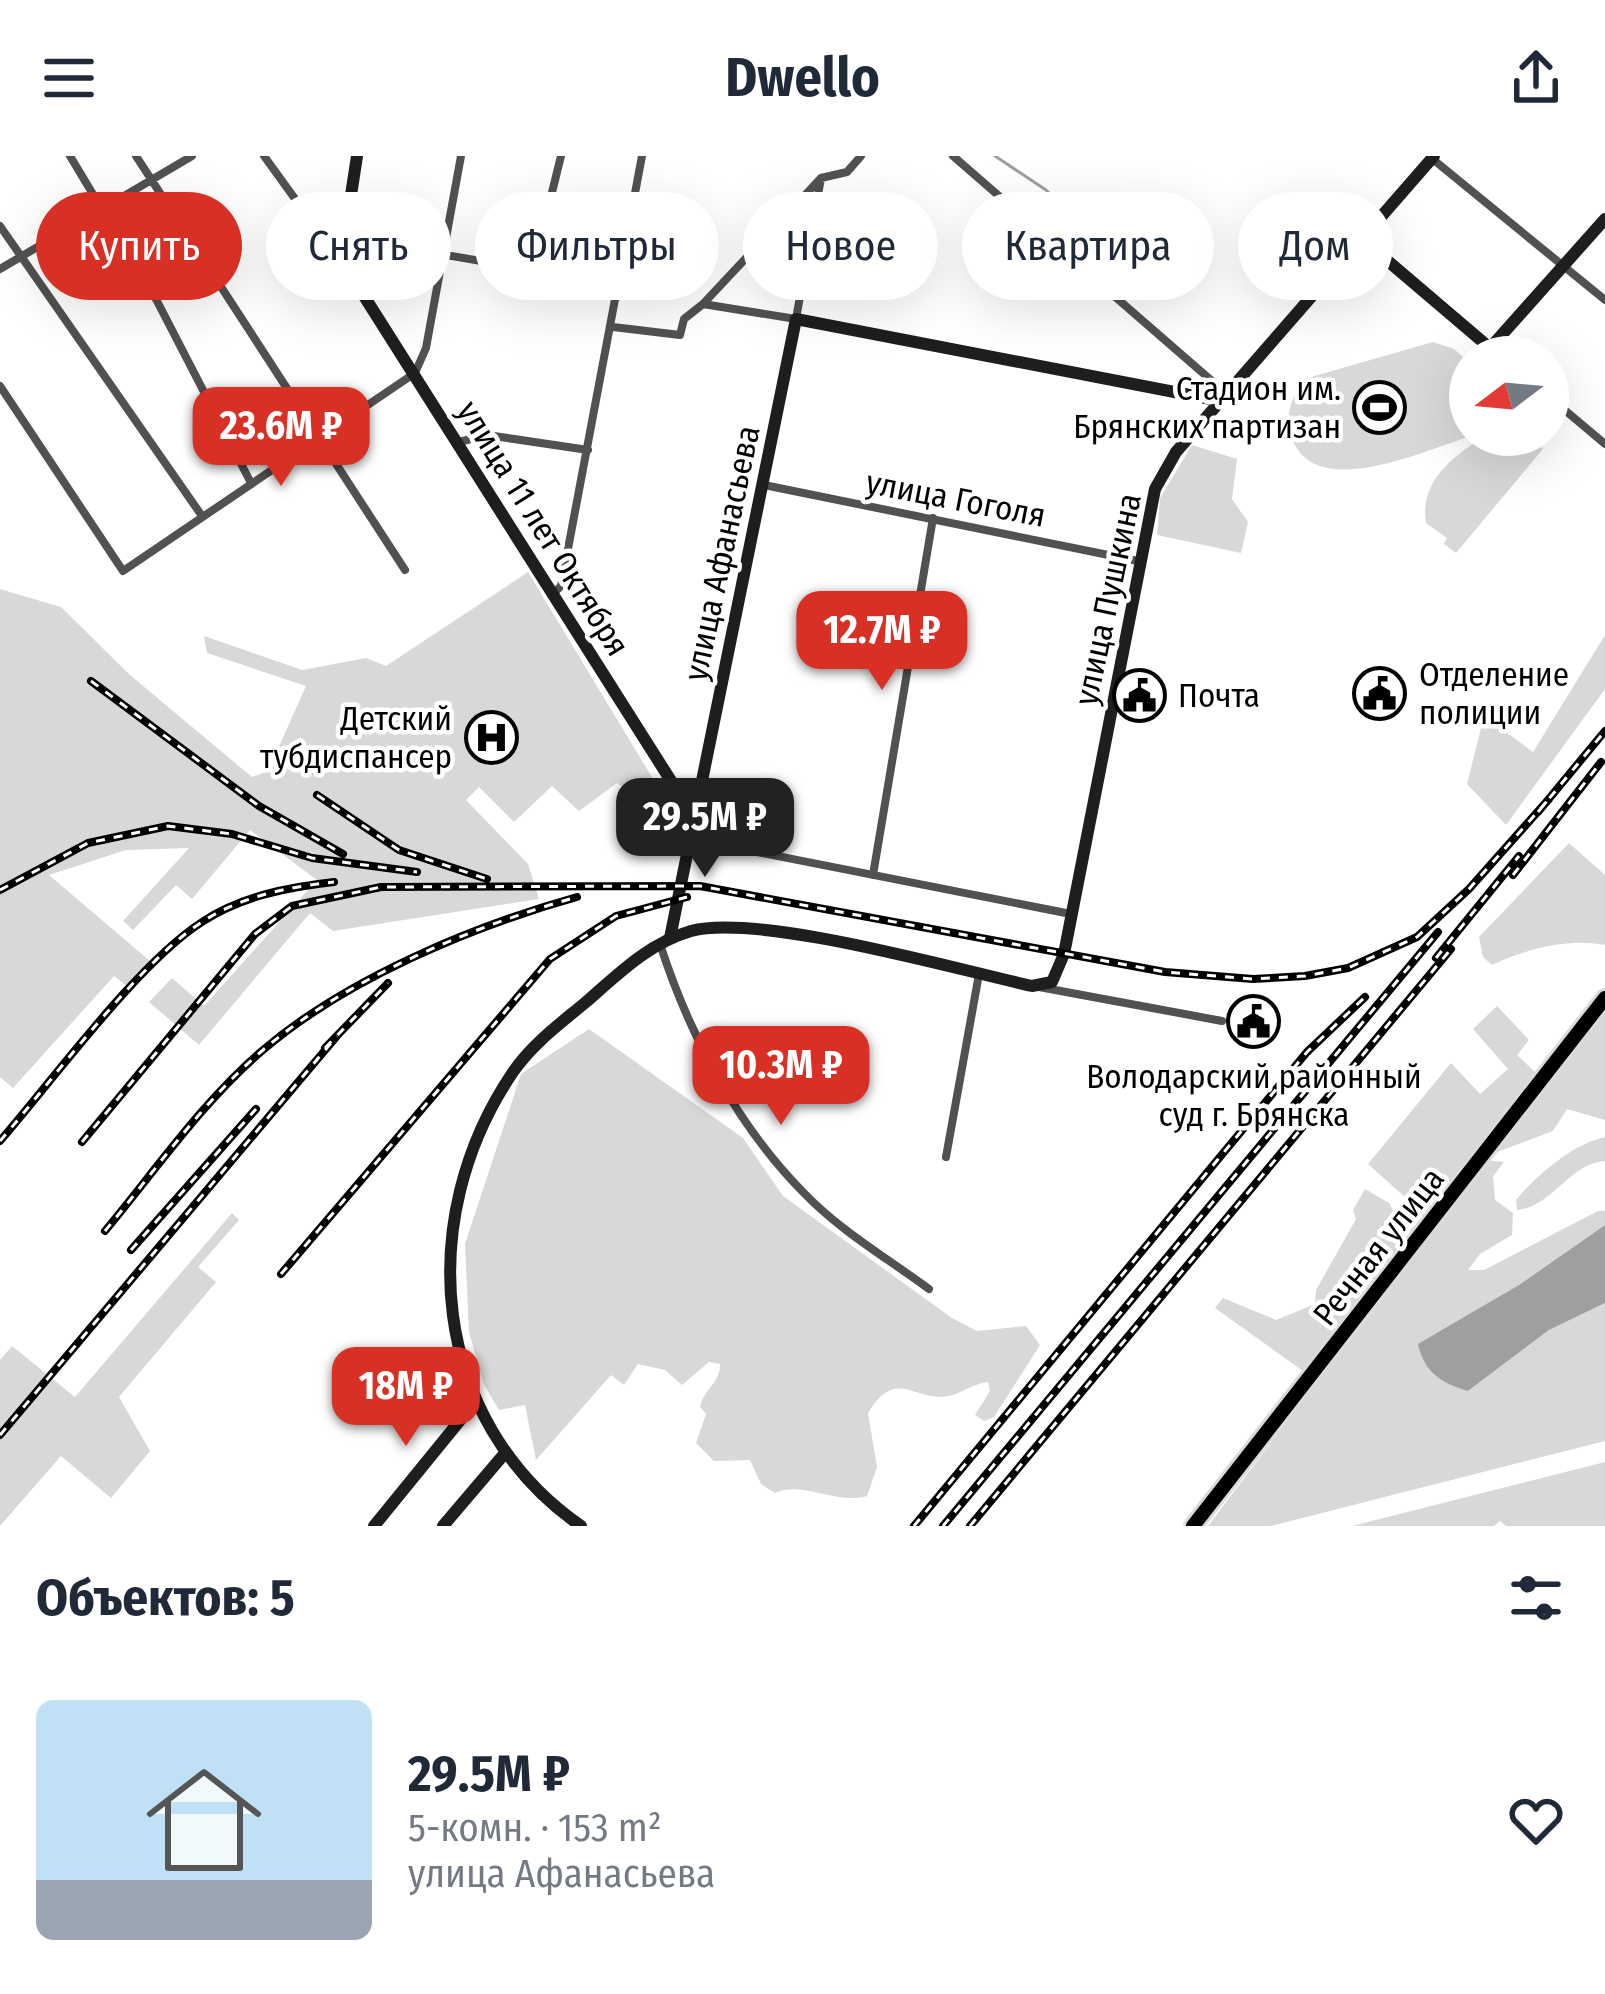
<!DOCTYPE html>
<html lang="ru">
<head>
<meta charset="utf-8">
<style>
	:root { --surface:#fff; --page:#f2f2f3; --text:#1f2937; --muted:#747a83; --line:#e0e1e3; --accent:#d93025 }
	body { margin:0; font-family:"Fira Sans Condensed",sans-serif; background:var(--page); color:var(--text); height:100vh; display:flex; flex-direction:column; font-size:45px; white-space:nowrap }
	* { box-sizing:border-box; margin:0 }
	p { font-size:39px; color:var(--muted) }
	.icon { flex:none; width:66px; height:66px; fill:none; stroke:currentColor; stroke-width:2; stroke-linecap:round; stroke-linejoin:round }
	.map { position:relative; height:1370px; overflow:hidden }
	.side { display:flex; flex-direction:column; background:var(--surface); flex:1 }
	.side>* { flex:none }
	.top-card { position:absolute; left:36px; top:36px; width:1533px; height:108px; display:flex; gap:24px }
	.needle { width:78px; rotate:254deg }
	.tools { position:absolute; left:1449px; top:180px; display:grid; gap:24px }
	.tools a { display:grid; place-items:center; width:120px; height:120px; border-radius:50%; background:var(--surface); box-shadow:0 12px 48px #0002; font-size:60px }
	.price { position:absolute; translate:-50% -102px; padding:0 27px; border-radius:24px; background:var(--accent); color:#fff; font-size:39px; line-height:78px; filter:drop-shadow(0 3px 6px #0008) }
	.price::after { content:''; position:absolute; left:50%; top:72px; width:36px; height:27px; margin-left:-18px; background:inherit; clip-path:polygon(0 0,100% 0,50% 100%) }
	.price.current { background:#222; color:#fff }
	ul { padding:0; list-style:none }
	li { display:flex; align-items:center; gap:36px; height:300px; padding:0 36px }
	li+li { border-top:3px solid var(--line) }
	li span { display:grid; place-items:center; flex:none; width:336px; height:240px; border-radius:18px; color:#555 }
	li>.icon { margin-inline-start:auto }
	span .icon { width:144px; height:144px; fill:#fffc; stroke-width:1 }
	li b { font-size:51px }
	h2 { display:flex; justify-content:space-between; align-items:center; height:144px; padding:0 36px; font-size:51px }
	.chip { padding:0 42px; border-radius:54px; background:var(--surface); box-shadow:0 12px 48px #0002; font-size:42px; line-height:108px }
	.chip.current { background:var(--accent); color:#fff }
	header { display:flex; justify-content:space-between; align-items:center; height:156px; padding:0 36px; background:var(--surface); font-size:54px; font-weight:700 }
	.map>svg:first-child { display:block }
</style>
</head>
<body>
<header><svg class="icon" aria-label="menu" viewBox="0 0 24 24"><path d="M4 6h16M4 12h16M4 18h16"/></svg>Dwello<svg class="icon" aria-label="share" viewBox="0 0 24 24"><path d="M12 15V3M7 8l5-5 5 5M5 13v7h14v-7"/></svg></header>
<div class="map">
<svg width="1605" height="1370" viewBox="0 0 1605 1370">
	<rect width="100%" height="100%" fill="#fff"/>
	<path fill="#d8d8d8" d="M1433,186L1454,193L1470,207L1472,280C1424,294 1319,345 1293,285C1283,262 1291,242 1304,223Z
		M1487,279H1538L1534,285L1543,293L1456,397L1444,388L1447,382L1426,367C1419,324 1455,299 1487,279Z
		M1192,289L1237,303L1232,343L1248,366L1241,397L1157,379L1160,342Z
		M528,416L670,651L654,682H640V643L617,627L579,655L552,630L514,666L479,631L466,644L528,708L539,743L333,775L310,757L199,889L149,846L172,822L204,850L317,724L250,674L192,743L176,729L133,774L123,765L189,692L126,694L49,719L151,806L132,834L114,820L13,932L0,921V433L61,451L130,519L252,621L268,615L306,530L207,497L204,480L302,514L366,502L386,510Z
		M1605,479V533L1506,669L1467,628L1484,560L1533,596Z
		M1569,687L1605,719V789C1568,782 1526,793 1492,809L1483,801L1479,781Z
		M1497,850L1529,884L1517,899L1535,916L1412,1078L1406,1042L1368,1008L1451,907L1480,938L1508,913L1473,873Z
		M1605,854V964L1567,953L1553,975L1497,996Z
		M589,873L743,982L783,1040L952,1162L977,1175L1026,1170L1040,1189L994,1261L984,1265L975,1259L990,1235L988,1226C972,1227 959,1240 943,1241C911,1242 895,1213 868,1257L877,1311L867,1340C835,1349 804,1324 775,1337L761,1328L750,1304L714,1305L696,1287L706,1258L700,1251C703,1234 721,1226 720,1208L709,1206L682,1229L665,1214L638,1208L624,1229L611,1219L536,1304L525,1249L499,1254L484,1229L469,1176L465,1088L521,918Z
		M1605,981V1005C1568,1008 1554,1050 1517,1054L1516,1044C1537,1019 1574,987 1605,981Z
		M1484,1004L1504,1006L1493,1020L1495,1044L1513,1057L1512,1079L1480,1098L1468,1114H1484L1598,1055H1605V1069L1519,1129L1419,1189L1468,1235L1549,1174L1605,1147V1285L1271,1370H1208Z
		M1365,1033L1389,1047L1408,1083L1303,1215L1215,1152L1223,1142L1276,1164L1315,1148L1316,1134L1356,1063L1353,1054Z
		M232,1057L239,1064L198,1111L216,1126L119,1241L150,1295L111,1342L61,1300L0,1370V1204L12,1190L75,1241Z
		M1605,1306V1370H1506L1500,1365L1494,1370H1352Z"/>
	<path fill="#9f9f9f" d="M1605,1069V1147L1549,1174L1468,1235C1441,1227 1424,1216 1418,1188L1519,1129Z"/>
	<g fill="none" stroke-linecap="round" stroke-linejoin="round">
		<path stroke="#9f9f9f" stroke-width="3" d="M995,0L1046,34L1121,109"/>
		<defs>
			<path id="primary" d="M1193,1370L1605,842"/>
		</defs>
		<use href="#primary" stroke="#dbdbdb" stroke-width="20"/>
		<path stroke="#515151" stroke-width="8" d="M70,0L157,145L251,327
			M136,0L405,414
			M264,0L340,105
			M953,0L1227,238
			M1430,1L1605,144
			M821,22L703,148L796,163L821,22L847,16L861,0
			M0,70L202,360
			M347,82L620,129
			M0,113L192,0
			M533,113L561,0
			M613,171L680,179L684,163L703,148
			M0,230L123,415L415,217L426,192L461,0
			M1548,240L1605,288
			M459,286L487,279L588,294
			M764,329L1138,405
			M553,438L561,430L642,0
			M691,683L1071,758
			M873,719L933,362
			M660,788C689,878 736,968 803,1036C839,1074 887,1102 929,1133
			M1039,831L1222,865
			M946,1001L979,818"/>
		<path stroke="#1e1e1e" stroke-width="12" d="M357,0L342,98L345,110L692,658
			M1362,83L1490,192L1605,63
			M670,782L796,163L1221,245
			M374,1370L475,1246
			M443,1370L506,1296
			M581,1370C430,1265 413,1063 513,916C532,888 561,867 586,846C618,818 649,787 691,775C759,757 955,813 1032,830L1052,826L1064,798L1155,333L1176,296L1434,0"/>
		<use href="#primary" stroke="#000" stroke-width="14"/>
		<defs>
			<path id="rail" d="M91,525L259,650L343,698
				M317,639L399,694L487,723
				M1538,656L1605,575
				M1513,719L1601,606
				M0,734L88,687L168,670L232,678L312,702L417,716
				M1436,802L1519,700
				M325,892L388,827
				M0,985C53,924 138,807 202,766C241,740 289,731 334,726
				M82,986L255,778L292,750L381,731L700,730L1165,816L1253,823L1305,820L1348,812L1417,781L1469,733L1549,643
				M105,1075C155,1015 203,945 263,894C346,823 473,770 577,741
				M131,1094L256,953
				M281,1118L550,803L616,760L687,741
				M0,1279L337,880
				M914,1370L1307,896L1365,841
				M943,1370L1438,776
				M970,1370L1451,793"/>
		</defs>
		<use href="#rail" stroke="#000" stroke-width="8"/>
		<use href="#rail" stroke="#fff" stroke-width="3" stroke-dasharray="9" stroke-linecap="butt"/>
	</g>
	<defs>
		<symbol id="stadium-ring" viewBox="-11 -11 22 22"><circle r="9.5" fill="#fff" stroke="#000" stroke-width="1.5"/><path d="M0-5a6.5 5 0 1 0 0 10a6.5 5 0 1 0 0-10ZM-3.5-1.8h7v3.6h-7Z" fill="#000"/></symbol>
		<symbol id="civic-ring" viewBox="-11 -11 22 22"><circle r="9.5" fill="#fff" stroke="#000" stroke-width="1.5"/><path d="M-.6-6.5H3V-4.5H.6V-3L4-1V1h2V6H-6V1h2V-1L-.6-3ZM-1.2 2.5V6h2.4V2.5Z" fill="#000"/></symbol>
		<symbol id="hospital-ring" viewBox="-11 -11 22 22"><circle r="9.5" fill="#fff" stroke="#000" stroke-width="1.5"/><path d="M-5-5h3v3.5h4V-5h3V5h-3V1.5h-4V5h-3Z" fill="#000"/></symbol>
	</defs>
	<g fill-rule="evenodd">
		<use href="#stadium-ring" x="1350" y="222" width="59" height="59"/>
		<use href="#civic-ring" x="1350" y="508" width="59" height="59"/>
		<use href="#civic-ring" x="1110" y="510" width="59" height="59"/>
		<use href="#hospital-ring" x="462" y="552" width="59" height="59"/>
		<use href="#civic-ring" x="1224" y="836" width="59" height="59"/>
	</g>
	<g text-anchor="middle" stroke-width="9" stroke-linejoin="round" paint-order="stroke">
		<g font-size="33" fill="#000" stroke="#fff" text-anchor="end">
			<text x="1341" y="244">Стадион им.<tspan x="1341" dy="38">Брянских партизан</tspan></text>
			<text x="1419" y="530" text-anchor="start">Отделение<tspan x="1419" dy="38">полиции</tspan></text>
			<text x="1178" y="551" text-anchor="start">Почта</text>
			<text x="452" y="574">Детский<tspan x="452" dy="38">тубдиспансер</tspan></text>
			<text x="1254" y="932" text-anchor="middle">Володарский районный<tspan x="1254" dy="38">суд г. Брянска</tspan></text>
		</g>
		<g font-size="33" fill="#000" stroke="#fff">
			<text transform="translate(956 342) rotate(11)" y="12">улица Гоголя</text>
			<text transform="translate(544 372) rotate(58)" y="12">улица 11 лет Октября</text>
			<text transform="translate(721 397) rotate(-78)" y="12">улица Афанасьева</text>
			<text transform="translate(1107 443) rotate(-78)" y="12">улица Пушкина</text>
			<text transform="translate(1378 1090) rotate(-52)" y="12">Речная улица</text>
		</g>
	</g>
</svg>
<div class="tools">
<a><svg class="needle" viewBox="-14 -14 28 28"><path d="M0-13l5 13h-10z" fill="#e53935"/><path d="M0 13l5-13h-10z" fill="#747a83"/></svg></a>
</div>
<b class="price" style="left:281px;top:333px">23.6M ₽</b>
<b class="price" style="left:882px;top:537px">12.7M ₽</b>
<b class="price current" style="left:705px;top:724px">29.5M ₽</b>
<b class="price" style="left:781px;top:972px">10.3M ₽</b>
<b class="price" style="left:406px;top:1293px">18M ₽</b>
<div class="top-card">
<a class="chip current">Купить</a>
<a class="chip">Снять</a>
<a class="chip">Фильтры</a>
<a class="chip">Новое</a>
<a class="chip">Квартира</a>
<a class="chip">Дом</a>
</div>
</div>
<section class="side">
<h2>Объектов: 5<svg class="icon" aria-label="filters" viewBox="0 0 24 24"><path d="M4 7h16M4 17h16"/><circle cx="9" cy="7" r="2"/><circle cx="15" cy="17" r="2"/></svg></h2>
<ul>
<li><span style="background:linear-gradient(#bfe0f5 75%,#9aa5b1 0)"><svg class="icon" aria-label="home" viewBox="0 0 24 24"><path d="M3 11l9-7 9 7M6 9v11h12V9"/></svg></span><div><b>29.5M ₽</b><p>5-комн. · 153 m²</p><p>улица Афанасьева</p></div><svg class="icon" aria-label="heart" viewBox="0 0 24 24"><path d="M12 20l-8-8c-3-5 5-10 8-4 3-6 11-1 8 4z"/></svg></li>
</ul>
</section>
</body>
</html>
